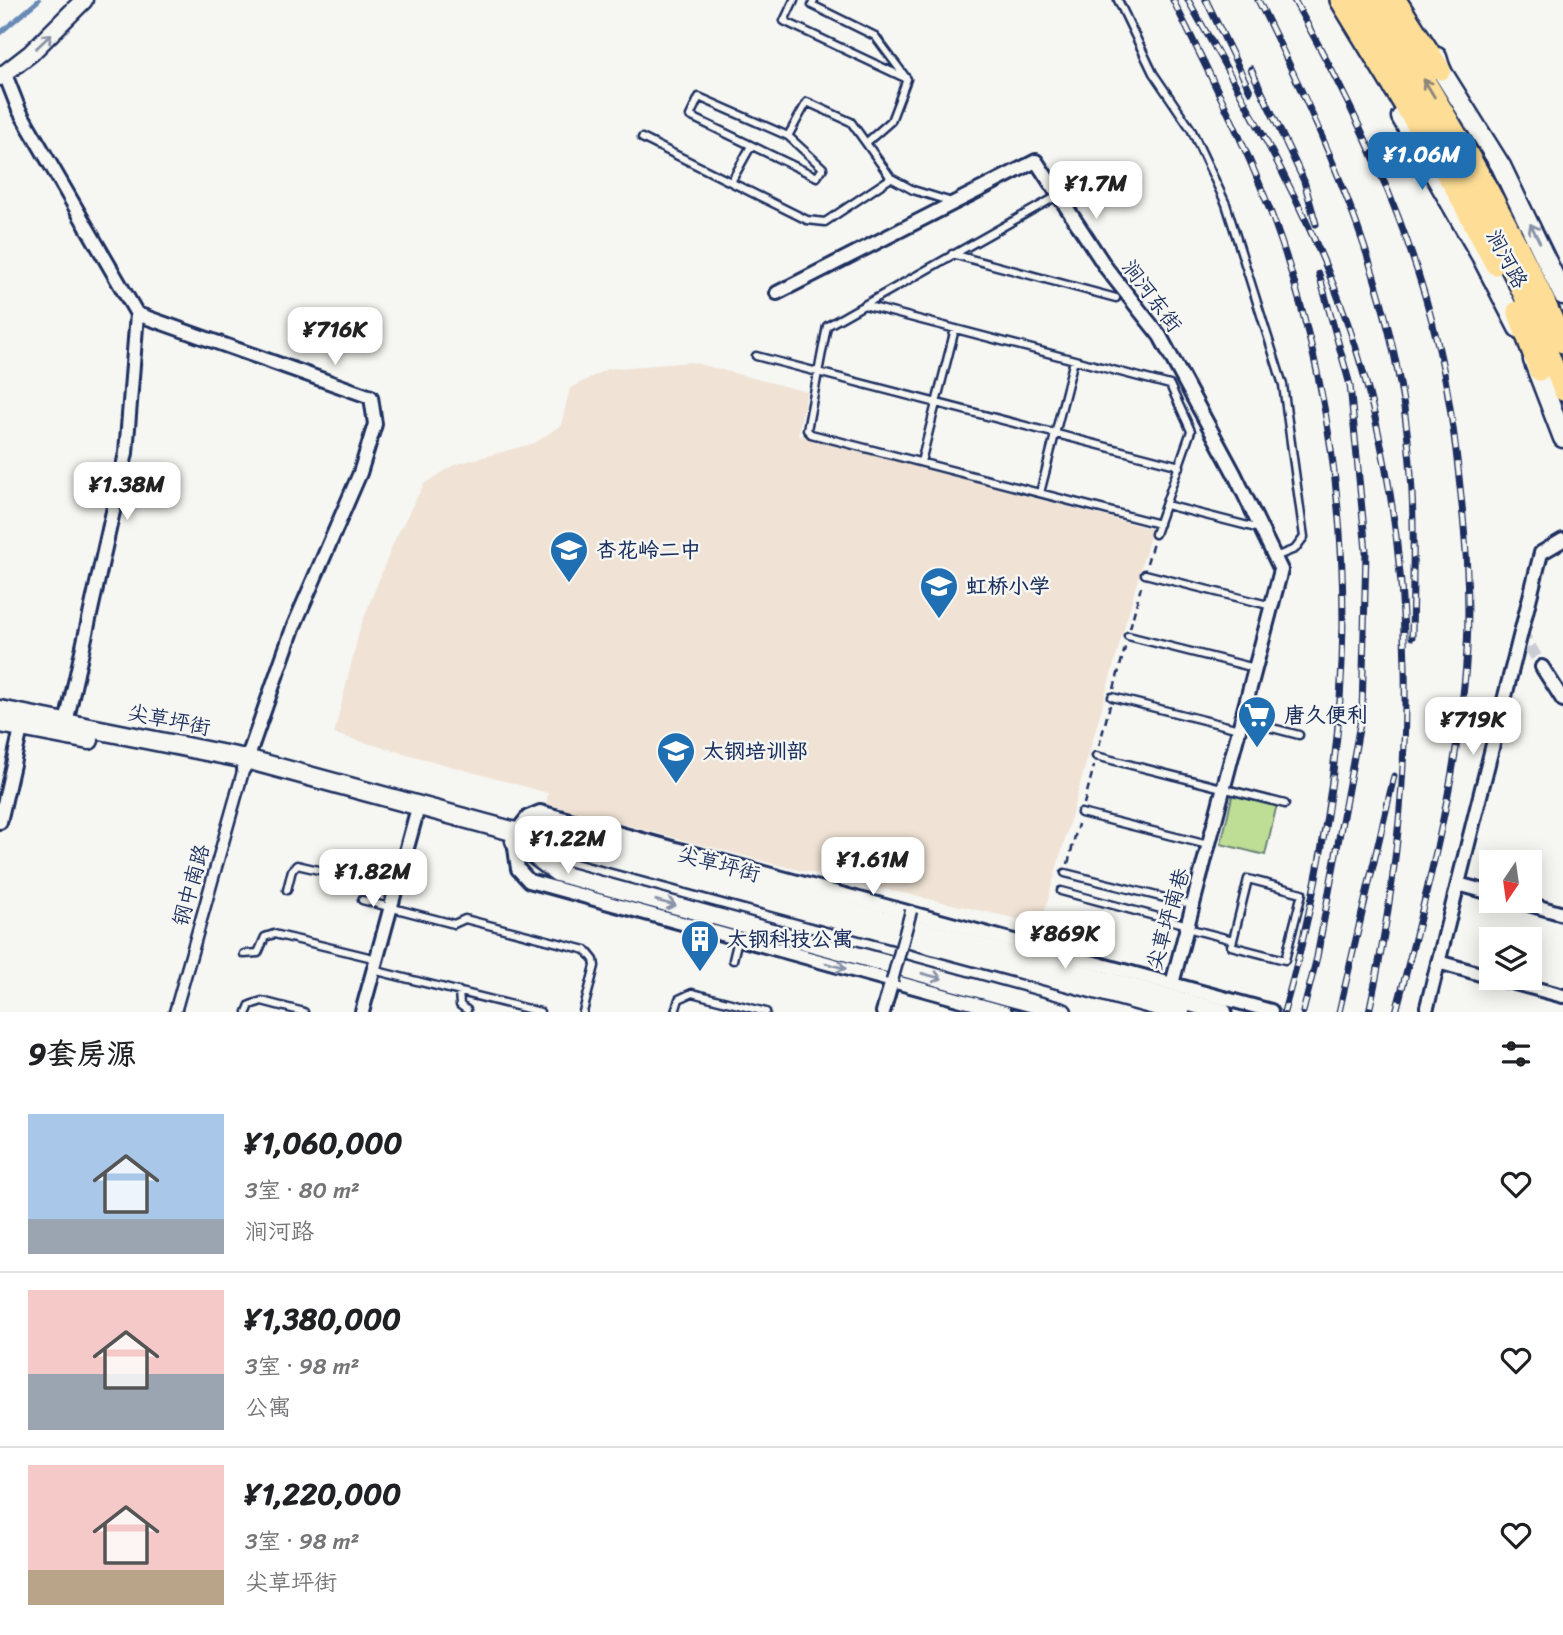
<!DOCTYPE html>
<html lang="zh">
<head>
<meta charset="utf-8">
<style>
	:root { --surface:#fff; --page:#f6f6f6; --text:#202124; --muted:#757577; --line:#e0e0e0; --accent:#1f6fb2 }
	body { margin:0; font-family:Sriracha,"LXGW WenKai TC",sans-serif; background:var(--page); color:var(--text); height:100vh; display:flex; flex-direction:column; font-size:26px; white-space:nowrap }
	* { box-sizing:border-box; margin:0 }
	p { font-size:23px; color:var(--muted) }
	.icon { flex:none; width:38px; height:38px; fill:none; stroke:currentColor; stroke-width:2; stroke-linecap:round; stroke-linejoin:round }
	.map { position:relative; height:1012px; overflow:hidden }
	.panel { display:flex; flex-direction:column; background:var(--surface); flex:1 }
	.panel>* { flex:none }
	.needle { width:46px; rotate:193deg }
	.tools { position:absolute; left:1479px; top:850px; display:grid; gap:14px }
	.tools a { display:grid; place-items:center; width:63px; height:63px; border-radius:0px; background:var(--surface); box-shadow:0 4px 18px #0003; font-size:35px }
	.price { position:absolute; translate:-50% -60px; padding:0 16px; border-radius:14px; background:#fff; color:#222; font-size:23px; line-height:46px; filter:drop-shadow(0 2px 4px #0008) }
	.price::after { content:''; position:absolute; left:50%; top:42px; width:21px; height:16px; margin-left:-10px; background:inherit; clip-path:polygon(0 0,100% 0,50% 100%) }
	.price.on { background:var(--accent); color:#fff }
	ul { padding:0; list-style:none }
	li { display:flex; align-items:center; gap:21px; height:175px; padding:0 28px }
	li+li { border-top:2px solid var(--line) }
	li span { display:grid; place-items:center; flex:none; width:196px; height:140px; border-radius:0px; color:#555 }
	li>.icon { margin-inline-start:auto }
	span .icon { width:84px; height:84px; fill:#fffc; stroke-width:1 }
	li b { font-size:30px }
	h2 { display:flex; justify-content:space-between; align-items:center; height:84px; padding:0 28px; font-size:30px }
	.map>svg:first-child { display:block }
</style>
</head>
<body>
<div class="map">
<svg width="1563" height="1012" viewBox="0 0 1563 1012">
	<rect width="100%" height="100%" fill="#f6f6f2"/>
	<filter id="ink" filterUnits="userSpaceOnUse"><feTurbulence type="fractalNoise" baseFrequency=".0143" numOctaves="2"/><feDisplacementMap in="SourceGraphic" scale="14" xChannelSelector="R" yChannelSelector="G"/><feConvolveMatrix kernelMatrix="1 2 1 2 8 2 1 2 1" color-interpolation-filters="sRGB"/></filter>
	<g filter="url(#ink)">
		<path fill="#f0e3d5" d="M691,362L807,392L798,435L1152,529L1041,924L782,866L546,804L548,793L334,734L360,628L395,539L424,484L454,465L535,443L561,425L570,388L607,369Z"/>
		<path fill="#bedd95" stroke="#6c867a" stroke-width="2" d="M1233,793L1277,804L1265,855L1221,844Z"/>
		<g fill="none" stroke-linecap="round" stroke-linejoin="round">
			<path stroke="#678ab7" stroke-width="4.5" d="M0,33L39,0"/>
			<path stroke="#caced4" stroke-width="12" stroke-dasharray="12 6" stroke-linecap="butt" d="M1521,631L1542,667"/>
			<defs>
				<path id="service" d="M794,0L784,21L905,78
					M814,0L812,5L875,36L907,79L891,121L867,142
					M1118,0L1153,73L1191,129L1226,204L1283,385L1304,537L1295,549L1275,557
					M699,97L788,136L823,168L817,177L690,116Z
					M788,136L807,102L851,122L891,178L913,190L952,202
					M642,138L807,220L825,222L891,178
					M731,182L751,146
					M1059,195L827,326L807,430L811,434L1159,524
					M952,254L1116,298
					M864,305L1170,385L1191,431L1155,534
					M756,356L1180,466
					M921,462L955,329
					M1040,493L1074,360
					M1166,505L1260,529
					M1145,574L1272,606
					M1128,636L1255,668
					M1112,697L1239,729
					M1241,720L1299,735
					M1096,756L1285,804
					M1081,813L1208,845
					M1065,873L1193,905
					M287,890L292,870L297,865L396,888
					M1061,891L1188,925
					M362,900L454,924L465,919L586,950L594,960L595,966L583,1012
					M1187,928L1233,940L1231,946L1285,960L1302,893L1248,879L1233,940
					M244,954L258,953L265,937L274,934L377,959
					M733,960L738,939
					M373,970L540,1012
					M459,991L460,1005L467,1010
					M247,1012L250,1005L262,1001L304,1012
					M675,1012L679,999L692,993L766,1012"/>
				<path id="pedestrian" d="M175,1012L244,768"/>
				<path id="minor" d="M5,74L19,110L137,314L371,397L375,424L360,473L293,628L244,768
					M1542,667L1563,700
					M66,723L126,453L137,314
					M0,822L23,720
					M516,832L528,817L540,812L1172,984L1281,570L1234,473L1160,336L1107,269L1036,161L777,293
					M514,841L518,869L529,881L1005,1012
					M1458,884L1491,893
					M1518,901L1563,914
					M1438,962L1491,977
					M1496,978L1563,996
					M1172,984L1271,1011
					M1427,1007L1541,553L1563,540
					M362,1012L416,815
					M883,1012L892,981"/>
				<path id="tertiary" d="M0,77L31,53L84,0
					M532,832L571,834L1223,1012
					M514,841L557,873L1063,1012"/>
				<path id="secondary" d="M1437,57L1441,70L1501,166L1563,295
					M1401,117L1481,256L1518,328
					M1533,360L1563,438
					M0,710L246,759L1180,1012
					M0,723L89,740"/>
				<path id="primary" d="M1340,0L1454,187L1495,265
					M1359,0C1435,126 1513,252 1563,391
					M1377,0C1444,112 1513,222 1563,343
					M1396,0L1441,70
					M1517,311L1539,371"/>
			</defs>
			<use href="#service" stroke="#1b2f5e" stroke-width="11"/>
			<use href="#pedestrian" stroke="#1b2f5e" stroke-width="15"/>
			<use href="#minor" stroke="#1b2f5e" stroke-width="18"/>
			<use href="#tertiary" stroke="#1b2f5e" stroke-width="21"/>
			<use href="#secondary" stroke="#1b2f5e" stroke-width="23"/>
			<use href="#primary" stroke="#1b2f5e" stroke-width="24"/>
			<path stroke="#1b2f5e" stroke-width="2.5" stroke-dasharray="7 5" stroke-linecap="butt" d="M1147,563L1153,543
				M1130,628L1142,583
				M1114,689L1126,644
				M1099,746L1110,705
				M1084,804L1094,766
				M1068,864L1078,824"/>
			<use href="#service" stroke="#f6f6f2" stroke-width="6"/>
			<use href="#pedestrian" stroke="#f6f6f2" stroke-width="10"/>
			<use href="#minor" stroke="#f6f6f2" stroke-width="12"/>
			<use href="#tertiary" stroke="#f6f6f2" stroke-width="16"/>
			<use href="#secondary" stroke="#f6f6f2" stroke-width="18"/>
			<use href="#primary" stroke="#fede96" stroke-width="19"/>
			<defs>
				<path id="rail" d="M1173,0C1212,79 1253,158 1281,241C1369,501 1357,751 1284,1012
					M1188,0C1247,105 1308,209 1348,324C1423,543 1418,788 1369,1012
					M1206,0L1250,91
					M1258,0C1330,145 1398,298 1410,462C1415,520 1413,579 1412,637
					M1294,0C1355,110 1409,222 1438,345C1450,395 1456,446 1461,496C1468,559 1471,624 1464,686C1453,797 1424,904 1396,1012
					M1251,69L1304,181L1316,224
					M1303,1012L1317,957L1362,713L1366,551L1350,385L1319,274
					M1339,1012L1394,776"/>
			</defs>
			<use href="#rail" stroke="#1b2f5e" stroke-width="7"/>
			<use href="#rail" stroke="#f6f6f2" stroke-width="4.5" stroke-dasharray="13" stroke-linecap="butt"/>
			<defs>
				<path id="pedestrian-bridge" d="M892,981L911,911"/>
			</defs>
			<use href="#pedestrian-bridge" stroke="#1b2f5e" stroke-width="15" stroke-linecap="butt"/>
			<use href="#pedestrian-bridge" stroke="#f6f6f2" stroke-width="10"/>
		</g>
		<defs><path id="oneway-shaft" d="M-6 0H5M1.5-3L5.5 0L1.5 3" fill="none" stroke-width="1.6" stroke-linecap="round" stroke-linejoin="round" transform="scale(1.75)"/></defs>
		<g stroke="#8892a8">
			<use href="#oneway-shaft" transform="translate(44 41) rotate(-43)"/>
			<use href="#oneway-shaft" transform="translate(1535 233) rotate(-117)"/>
			<use href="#oneway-shaft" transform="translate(666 903) rotate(15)"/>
			<use href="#oneway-shaft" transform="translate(836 966) rotate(15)"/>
			<use href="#oneway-shaft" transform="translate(932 976) rotate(15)"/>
		</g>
		<use stroke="#8c867a" href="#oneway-shaft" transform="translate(1429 88) rotate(-121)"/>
	</g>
	<defs>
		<symbol id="school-pin" viewBox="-11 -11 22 30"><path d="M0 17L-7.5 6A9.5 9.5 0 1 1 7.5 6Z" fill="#1f6fb2" stroke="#f6f6f2"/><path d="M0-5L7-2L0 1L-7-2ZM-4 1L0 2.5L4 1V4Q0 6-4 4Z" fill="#fff"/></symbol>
		<symbol id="supermarket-pin" viewBox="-11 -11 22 30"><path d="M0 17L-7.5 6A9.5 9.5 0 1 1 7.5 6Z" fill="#1f6fb2" stroke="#f6f6f2"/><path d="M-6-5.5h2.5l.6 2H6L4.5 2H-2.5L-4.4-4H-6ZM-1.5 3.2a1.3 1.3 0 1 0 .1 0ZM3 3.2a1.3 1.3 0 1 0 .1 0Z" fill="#fff"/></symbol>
		<symbol id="building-pin" viewBox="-11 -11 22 30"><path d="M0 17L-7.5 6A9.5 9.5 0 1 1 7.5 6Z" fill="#1f6fb2" stroke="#f6f6f2"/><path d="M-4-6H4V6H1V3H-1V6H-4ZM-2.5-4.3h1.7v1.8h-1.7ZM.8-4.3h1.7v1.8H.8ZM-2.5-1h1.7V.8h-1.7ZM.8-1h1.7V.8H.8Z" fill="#fff"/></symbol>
	</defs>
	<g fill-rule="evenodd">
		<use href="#school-pin" x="547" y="528" width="44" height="60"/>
		<use href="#school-pin" x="917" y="564" width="44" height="60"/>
		<use href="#supermarket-pin" x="1235" y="693" width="44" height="60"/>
		<use href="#school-pin" x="654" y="729" width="44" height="60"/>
		<use href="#building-pin" x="678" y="917" width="44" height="60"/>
	</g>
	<g text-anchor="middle" stroke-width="5" stroke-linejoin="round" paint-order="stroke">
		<g font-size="21" fill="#1b2f5e" stroke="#f6f6f2">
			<text transform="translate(1507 259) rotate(62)" y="7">涧河路</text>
			<text transform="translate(1152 296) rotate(53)" y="7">涧河东街</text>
			<text transform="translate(169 720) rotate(11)" y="7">尖草坪街</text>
			<text transform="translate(719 864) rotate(15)" y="7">尖草坪街</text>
			<text transform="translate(191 885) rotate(-74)" y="7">钢中南路</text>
			<text transform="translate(1168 919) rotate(-74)" y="7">尖草坪南巷</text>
		</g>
		<g font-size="21" font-weight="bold" fill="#1b2f5e" stroke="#f6f6f2" text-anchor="start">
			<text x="596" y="557">杏花岭二中</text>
			<text x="966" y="593">虹桥小学</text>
			<text x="1284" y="722">唐久便利</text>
			<text x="703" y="758">太钢培训部</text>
			<text x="727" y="946">太钢科技公寓</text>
		</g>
	</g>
</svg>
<div class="tools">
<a><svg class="needle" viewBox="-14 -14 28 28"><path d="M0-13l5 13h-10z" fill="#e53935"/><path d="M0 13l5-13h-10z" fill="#757577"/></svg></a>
<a><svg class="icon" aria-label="layers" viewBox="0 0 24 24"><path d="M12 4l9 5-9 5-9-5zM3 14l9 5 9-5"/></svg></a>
</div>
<b class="price on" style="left:1422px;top:192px">¥1.06M</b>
<b class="price" style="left:1096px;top:221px">¥1.7M</b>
<b class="price" style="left:335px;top:367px">¥716K</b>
<b class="price" style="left:127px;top:522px">¥1.38M</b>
<b class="price" style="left:1473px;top:757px">¥719K</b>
<b class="price" style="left:568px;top:876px">¥1.22M</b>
<b class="price" style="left:873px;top:897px">¥1.61M</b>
<b class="price" style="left:373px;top:909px">¥1.82M</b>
<b class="price" style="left:1065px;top:971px">¥869K</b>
</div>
<section class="panel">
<h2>9套房源<svg class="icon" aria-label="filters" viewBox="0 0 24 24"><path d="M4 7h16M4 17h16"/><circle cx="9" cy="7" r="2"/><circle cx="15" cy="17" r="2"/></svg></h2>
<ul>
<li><span style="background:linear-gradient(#a9c7e8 75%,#9aa5b1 0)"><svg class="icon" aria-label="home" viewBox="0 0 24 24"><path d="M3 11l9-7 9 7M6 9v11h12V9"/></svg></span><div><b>¥1,060,000</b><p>3室 · 80 m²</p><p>涧河路</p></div><svg class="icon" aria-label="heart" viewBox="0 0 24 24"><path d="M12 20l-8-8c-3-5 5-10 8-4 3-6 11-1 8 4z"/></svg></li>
<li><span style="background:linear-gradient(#f6c9c9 60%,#9aa5b1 0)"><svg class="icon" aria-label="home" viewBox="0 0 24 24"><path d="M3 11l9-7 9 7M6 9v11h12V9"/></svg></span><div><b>¥1,380,000</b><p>3室 · 98 m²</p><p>公寓</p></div><svg class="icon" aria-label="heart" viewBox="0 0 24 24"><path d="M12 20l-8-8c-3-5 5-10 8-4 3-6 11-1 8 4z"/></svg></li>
<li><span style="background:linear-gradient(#f6c9c9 75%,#b9a48a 0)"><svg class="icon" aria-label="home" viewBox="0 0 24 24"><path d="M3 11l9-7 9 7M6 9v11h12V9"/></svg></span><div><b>¥1,220,000</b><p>3室 · 98 m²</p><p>尖草坪街</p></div><svg class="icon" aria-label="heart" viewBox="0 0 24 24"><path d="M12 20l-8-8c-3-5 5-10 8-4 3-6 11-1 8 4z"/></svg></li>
</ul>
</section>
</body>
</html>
